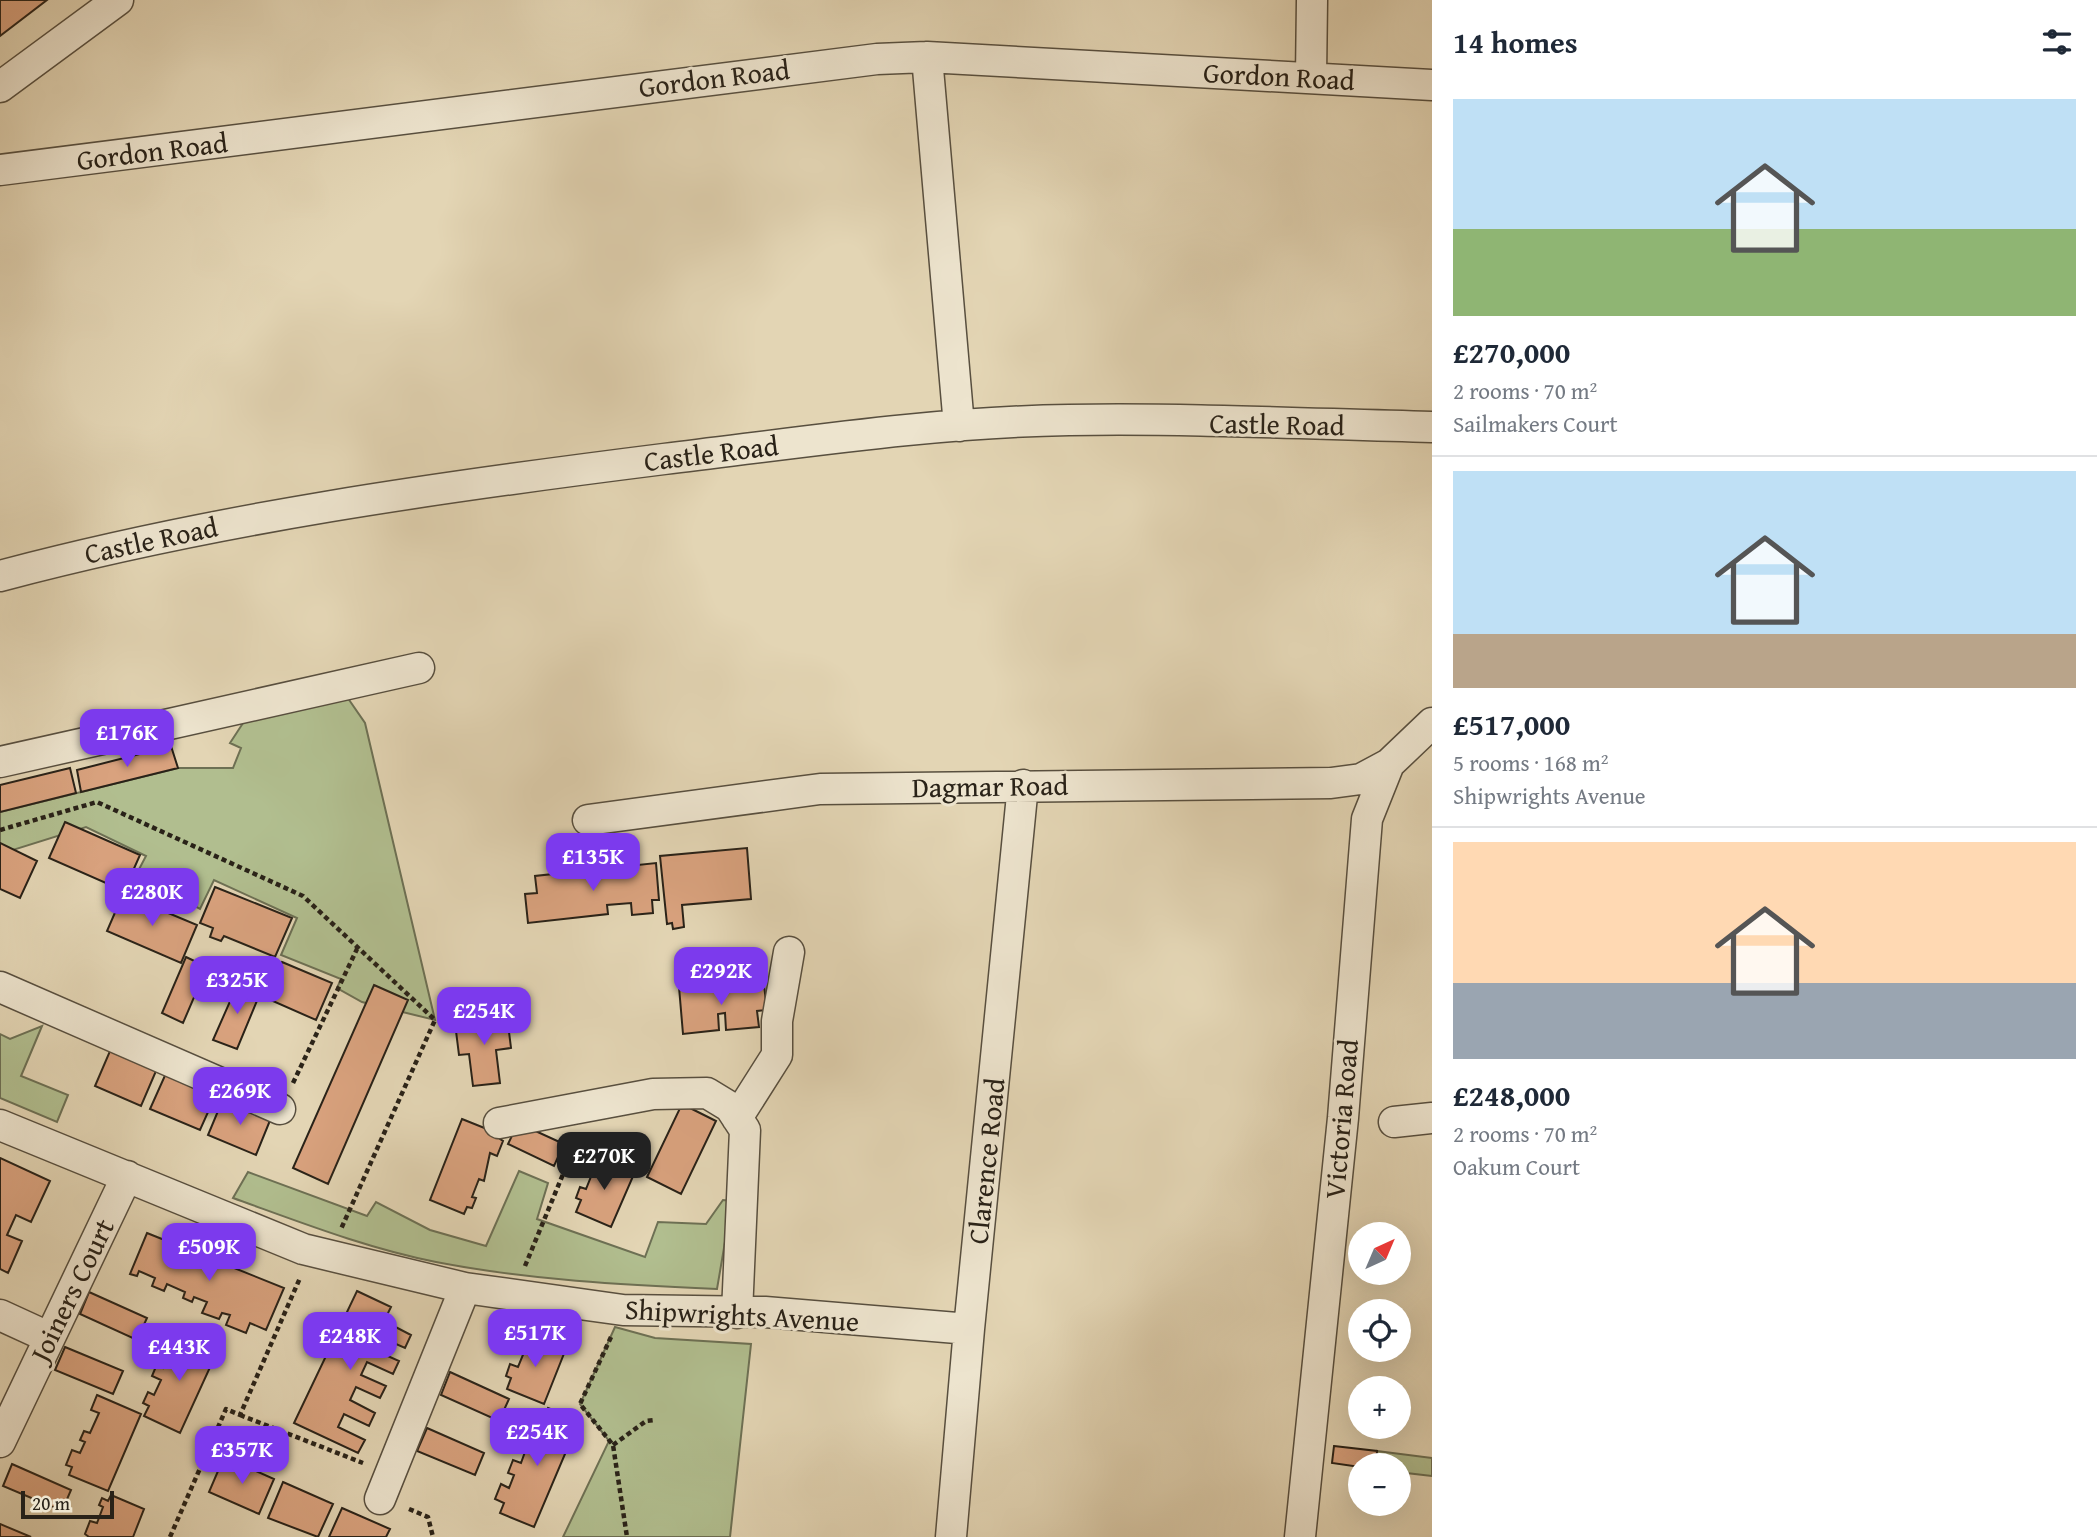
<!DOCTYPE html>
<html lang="en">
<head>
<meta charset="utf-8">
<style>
	:root { --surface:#fff; --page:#f2f2f3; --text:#1f2937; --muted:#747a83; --line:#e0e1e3; --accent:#7c3aed }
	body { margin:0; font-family:"Gentium Book Plus",serif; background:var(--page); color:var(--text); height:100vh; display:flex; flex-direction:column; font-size:26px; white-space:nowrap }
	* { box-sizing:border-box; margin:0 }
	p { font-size:23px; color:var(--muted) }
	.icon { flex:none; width:38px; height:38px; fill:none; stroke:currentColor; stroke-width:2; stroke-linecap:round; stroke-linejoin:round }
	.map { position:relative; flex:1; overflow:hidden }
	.side { display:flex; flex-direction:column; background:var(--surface); width:665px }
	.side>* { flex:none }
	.needle { width:46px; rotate:44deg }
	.controls { position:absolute; left:1348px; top:1222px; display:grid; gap:14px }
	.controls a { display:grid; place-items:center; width:63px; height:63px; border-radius:50%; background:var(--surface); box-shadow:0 7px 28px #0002; font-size:35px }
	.scale { position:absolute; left:21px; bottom:18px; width:93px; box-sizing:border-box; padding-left:7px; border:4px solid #292218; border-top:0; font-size:19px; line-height:24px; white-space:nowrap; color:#292218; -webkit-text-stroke:5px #ede4ce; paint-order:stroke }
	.price { position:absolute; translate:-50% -60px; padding:0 16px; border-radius:14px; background:var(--accent); color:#fff; font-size:23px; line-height:46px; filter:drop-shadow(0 2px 4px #0008) }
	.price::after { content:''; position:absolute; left:50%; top:42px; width:21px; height:16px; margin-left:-10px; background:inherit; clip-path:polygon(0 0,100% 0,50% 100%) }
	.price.selected { background:#222; color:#fff }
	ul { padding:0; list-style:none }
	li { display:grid; align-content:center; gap:14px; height:371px; padding:0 21px }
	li+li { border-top:2px solid var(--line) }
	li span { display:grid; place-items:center; height:217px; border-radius:0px; color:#555 }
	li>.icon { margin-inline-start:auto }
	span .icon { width:126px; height:126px; fill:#fffc; stroke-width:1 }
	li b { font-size:30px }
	h2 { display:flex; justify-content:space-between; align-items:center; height:84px; padding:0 21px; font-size:30px }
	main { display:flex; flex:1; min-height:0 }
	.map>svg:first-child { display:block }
</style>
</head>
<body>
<main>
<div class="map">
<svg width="1432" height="1537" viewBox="0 0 1432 1537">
	<rect width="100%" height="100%" fill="#e3d5b4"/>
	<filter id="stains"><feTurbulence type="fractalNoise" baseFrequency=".00286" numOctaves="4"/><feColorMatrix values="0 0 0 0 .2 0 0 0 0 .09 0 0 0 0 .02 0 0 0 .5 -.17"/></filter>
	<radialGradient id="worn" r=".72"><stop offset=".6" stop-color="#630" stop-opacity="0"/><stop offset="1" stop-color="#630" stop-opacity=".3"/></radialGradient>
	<path fill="#b1be8f" stroke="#6d7054" stroke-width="2" d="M345,694L365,723L435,1020L362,1002L337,988L341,979L281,955L297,918L214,880L200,909L136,875L146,856L86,827L0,854V812L178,768H233L241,748L230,743L245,720Z
		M42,1026L21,1076L68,1095L57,1122L0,1098V1034L10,1039Z
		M519,1171L548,1183L537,1219L645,1257L658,1222L706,1224L723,1200L732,1201L717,1289C623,1285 529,1280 436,1262C366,1248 300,1222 233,1198L248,1172L367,1216L376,1202L430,1230L486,1246Z
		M615,1327L655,1338L751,1344L730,1537H563L609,1441L580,1404Z
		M1377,1451L1432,1458V1476L1398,1472V1465H1376Z"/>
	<path fill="#d9a27e" stroke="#292218" stroke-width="2" d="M0,0H47L0,36Z
		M171,746L178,768L81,792L77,770Z
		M70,768L76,793L0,812V785Z
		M65,822L140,855L124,891L49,858Z
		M0,843L37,861L20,898L0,889Z
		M747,848L751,899L682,905L684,927L673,929L672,923L667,924L660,856Z
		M656,863L659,900H652L653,913L632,915L631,903L607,905L608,914L528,923L525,894L537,893L535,876Z
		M215,887L292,918L275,957L224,936L221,941L210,937L213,928L200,923Z
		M123,894L197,925L181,963L107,931Z
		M186,957L207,967L183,1023L162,1013Z
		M282,962L332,983L316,1020L266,998Z
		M239,981L261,991L237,1049L213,1040Z
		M729,983V988L764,985L767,1010L757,1011L759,1027L726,1030L725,1013L718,1014L719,1030L683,1034L679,987Z
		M374,985L408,1000L328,1184L293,1168Z
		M507,1016L511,1048L496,1050L500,1083L473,1086L469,1054L459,1055L455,1023Z
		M110,1051L156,1071L141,1106L95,1086Z
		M167,1071L217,1092L200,1130L150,1109Z
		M223,1099L271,1118L256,1155L208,1135Z
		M682,1104L716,1121L681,1194L647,1177Z
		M462,1119L502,1135L500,1139L503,1141L497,1156L490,1153L484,1181L479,1179L472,1197L476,1198L472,1208L467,1207L464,1214L430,1200Z
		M518,1123L564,1144L554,1166L508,1144Z
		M593,1157L634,1174L611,1227L576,1212L581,1200L576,1198L580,1187L586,1189L592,1174L587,1172Z
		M0,1158L50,1181L31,1222L16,1215L7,1235L22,1241L8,1273L0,1269Z
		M147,1233L284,1288L266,1330L250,1323L246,1333L226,1325L230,1315L222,1313L219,1319L202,1313L207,1302L194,1297L192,1302L183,1298L185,1292L167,1284L164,1291L152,1286L155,1278L139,1271L137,1276L130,1274Z
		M357,1291L391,1307L384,1321L411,1335L405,1348L378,1336L372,1349L399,1361L393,1374L367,1362L361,1375L386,1386L380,1398L356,1387L350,1400L375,1413L369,1426L344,1414L338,1427L365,1440L358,1453L294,1423Z
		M89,1292L147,1318L137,1340L80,1314Z
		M525,1334L565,1351L544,1404L507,1389L511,1378L506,1376L510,1364L518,1367L525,1350L520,1347Z
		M180,1335L217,1352L180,1433L144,1416L149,1406L143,1403L148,1392L154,1395L161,1380L152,1376L157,1364L163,1368L169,1356L163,1353L168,1342L175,1345Z
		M65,1347L123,1371L113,1394L55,1370Z
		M450,1372L509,1399L499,1421L441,1395Z
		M97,1395L141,1414L108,1491L69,1475L72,1467L66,1465L72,1450L80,1453L85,1442L80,1440L84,1431L90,1433L99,1413L91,1410Z
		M548,1408L579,1421L534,1527L500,1513L504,1503L495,1499L501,1484L509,1488L514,1475L508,1473L513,1460L521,1463L526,1449L521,1447L527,1433L535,1436L541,1422L535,1419L538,1411L546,1415Z
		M427,1428L484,1453L475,1475L417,1451Z
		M1334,1446L1377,1451L1376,1465L1360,1467L1332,1463Z
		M224,1457L274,1479L259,1514L209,1492Z
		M12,1464L71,1490L62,1511L3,1486Z
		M283,1482L333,1504L318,1537L268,1518Z
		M111,1495L144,1509L133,1537H89L85,1534L90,1521L97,1523L103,1507L99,1505L102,1498L108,1501Z
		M342,1508L390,1529L386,1537H329Z
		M0,1524L31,1537H0Z"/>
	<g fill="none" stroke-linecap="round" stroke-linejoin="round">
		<defs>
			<path id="minor" d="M927,57L959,426
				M1311,77L1312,0
				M0,87L118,0
				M0,170L877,59L927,57L1432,85
				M0,576C218,518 441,487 664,459C798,443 934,422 1069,420C1190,418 1311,424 1432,427
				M0,762L419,668
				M588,820L820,789L1331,783L1361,779L1389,764
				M0,987L280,1109
				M737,1118L777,1055V1021L789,952
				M1394,1122L1432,1118
				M499,1123L653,1094L707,1093L730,1107L745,1130L737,1313
				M0,1125L303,1249L465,1288L623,1310L765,1312L969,1329
				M0,1315L48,1337
				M0,1442L127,1176
				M380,1499L465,1288
				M951,1537L969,1329L1023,785
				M1300,1537L1343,1118L1367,819L1389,764L1432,723"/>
		</defs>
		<use href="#minor" stroke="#584f3f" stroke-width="33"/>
		<path stroke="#292218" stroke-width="4.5" stroke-dasharray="5 3.5" stroke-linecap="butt" d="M0,830L97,802L303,896L435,1020L341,1229
			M293,1083L357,949
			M525,1266L578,1138
			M611,1337L580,1404L613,1445L627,1537
			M240,1415L363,1463
			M613,1445L646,1421L655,1420
			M409,1509L428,1517L433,1537
			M170,1537L226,1409L240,1415L300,1278"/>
		<use href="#minor" stroke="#ede4ce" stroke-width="30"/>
	</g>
	<g text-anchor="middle" stroke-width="6" stroke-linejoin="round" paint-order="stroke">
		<g font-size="28" fill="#292218" stroke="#ede4ce">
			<text transform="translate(1279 76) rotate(3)" y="10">Gordon Road</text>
			<text transform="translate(714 78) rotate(-7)" y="10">Gordon Road</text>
			<text transform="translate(152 151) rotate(-7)" y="10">Gordon Road</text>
			<text transform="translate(1277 424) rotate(1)" y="10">Castle Road</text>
			<text transform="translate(711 453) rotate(-7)" y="10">Castle Road</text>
			<text transform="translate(151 540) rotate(-12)" y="10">Castle Road</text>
			<text transform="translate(990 786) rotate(-1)" y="10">Dagmar Road</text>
			<text transform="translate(1341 1119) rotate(-85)" y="10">Victoria Road</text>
			<text transform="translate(986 1161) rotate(-84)" y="10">Clarence Road</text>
			<text transform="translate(72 1290) rotate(-64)" y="10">Joiners Court</text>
			<text transform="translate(742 1315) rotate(3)" y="10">Shipwrights Avenue</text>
		</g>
	</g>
	<rect width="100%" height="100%" filter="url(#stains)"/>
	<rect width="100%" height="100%" fill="url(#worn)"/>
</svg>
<div class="controls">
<a><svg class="needle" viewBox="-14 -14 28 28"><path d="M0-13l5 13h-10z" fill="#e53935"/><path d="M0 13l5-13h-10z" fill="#747a83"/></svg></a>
<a><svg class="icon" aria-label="locate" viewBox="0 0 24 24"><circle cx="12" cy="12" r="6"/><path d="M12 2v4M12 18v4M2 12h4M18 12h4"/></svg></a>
<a>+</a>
<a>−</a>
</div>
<div class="scale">20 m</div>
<b class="price" style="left:127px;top:769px">£176K</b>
<b class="price" style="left:593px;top:893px">£135K</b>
<b class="price" style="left:152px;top:928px">£280K</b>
<b class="price" style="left:721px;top:1007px">£292K</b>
<b class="price" style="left:237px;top:1016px">£325K</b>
<b class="price" style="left:484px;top:1047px">£254K</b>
<b class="price" style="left:240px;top:1127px">£269K</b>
<b class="price selected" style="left:604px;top:1192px">£270K</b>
<b class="price" style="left:209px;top:1283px">£509K</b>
<b class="price" style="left:535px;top:1369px">£517K</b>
<b class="price" style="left:350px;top:1372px">£248K</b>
<b class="price" style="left:179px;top:1383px">£443K</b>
<b class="price" style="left:537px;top:1468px">£254K</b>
<b class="price" style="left:242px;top:1486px">£357K</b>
</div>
<section class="side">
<h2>14 homes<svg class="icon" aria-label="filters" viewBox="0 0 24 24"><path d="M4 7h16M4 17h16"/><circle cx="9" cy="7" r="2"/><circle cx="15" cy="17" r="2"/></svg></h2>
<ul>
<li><span style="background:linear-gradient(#bfe0f5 60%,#8fb573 0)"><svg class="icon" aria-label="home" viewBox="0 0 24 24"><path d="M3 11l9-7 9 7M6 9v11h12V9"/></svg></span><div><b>£270,000</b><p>2 rooms · 70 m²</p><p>Sailmakers Court</p></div></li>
<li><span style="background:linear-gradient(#bfe0f5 75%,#b9a48a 0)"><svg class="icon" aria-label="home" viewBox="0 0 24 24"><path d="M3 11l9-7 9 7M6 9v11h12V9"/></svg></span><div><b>£517,000</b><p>5 rooms · 168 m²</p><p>Shipwrights Avenue</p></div></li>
<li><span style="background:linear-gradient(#ffd9b3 65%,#9aa5b1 0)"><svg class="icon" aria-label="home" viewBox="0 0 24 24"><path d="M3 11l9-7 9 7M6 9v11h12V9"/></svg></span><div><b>£248,000</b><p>2 rooms · 70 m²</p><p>Oakum Court</p></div></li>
</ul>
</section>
</main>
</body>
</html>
